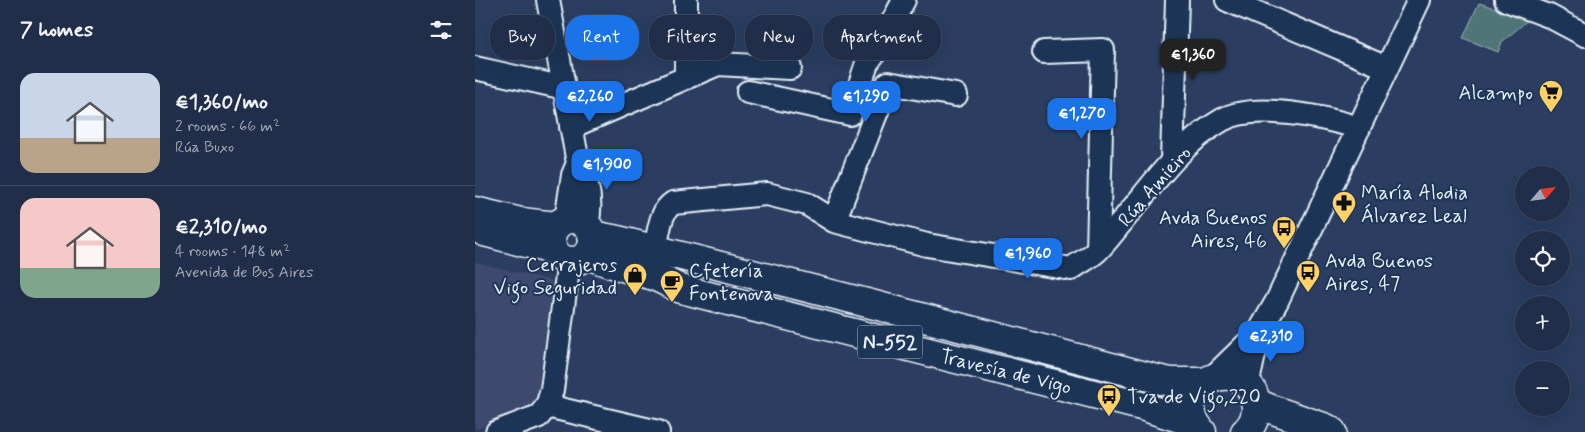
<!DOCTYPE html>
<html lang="en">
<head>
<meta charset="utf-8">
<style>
	:root { --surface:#202e49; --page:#2d3a53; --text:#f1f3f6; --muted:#a2a8b4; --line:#3d4a61; --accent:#1a73e8 }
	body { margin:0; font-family:Mynerve,sans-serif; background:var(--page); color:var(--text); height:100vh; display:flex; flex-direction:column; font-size:19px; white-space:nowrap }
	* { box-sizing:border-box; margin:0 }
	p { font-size:16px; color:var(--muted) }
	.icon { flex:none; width:28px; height:28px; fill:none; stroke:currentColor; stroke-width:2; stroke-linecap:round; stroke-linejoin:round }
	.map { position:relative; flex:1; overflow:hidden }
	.panel { display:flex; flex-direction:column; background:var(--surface); width:475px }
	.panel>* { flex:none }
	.banner { position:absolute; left:15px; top:15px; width:475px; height:45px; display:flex; gap:10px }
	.needle { width:32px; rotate:62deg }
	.buttons { position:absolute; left:1040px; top:166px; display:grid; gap:10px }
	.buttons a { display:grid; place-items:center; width:55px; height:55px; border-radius:50%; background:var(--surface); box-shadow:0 5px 20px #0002,0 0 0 1px var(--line); font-size:25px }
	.price { position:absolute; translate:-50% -42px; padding:0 11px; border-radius:10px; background:var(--accent); color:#fff; font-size:16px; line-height:32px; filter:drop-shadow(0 1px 2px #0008) }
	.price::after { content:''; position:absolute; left:50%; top:30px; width:15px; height:11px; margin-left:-8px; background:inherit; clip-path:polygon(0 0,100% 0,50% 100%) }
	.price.active { background:#222; color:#fff }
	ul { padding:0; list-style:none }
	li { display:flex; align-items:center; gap:15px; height:125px; padding:0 20px }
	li+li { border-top:1px solid var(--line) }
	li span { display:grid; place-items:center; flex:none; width:140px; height:100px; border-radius:15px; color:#555 }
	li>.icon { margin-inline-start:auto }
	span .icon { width:60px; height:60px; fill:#fffc; stroke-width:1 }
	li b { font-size:21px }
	h2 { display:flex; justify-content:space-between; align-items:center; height:60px; padding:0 20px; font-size:21px }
	.tag { padding:0 18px; border-radius:20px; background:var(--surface); box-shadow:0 5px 20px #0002,0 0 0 1px var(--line); font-size:18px; line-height:45px }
	.tag.active { background:var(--accent); color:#fff }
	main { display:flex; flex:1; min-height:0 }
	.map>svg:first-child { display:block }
</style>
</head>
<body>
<main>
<section class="panel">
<h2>7 homes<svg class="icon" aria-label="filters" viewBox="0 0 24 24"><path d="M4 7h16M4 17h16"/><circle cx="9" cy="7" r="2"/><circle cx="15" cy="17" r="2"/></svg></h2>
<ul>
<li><span style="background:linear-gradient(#c9d6e8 65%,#b9a48a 0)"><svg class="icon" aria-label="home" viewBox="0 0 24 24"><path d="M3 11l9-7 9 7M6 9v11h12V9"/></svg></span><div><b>€1,360/mo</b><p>2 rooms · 66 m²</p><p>Rúa Buxo</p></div></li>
<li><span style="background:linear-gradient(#f6c9c9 70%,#7fa58c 0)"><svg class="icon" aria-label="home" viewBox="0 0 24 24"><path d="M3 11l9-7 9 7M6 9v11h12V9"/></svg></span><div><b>€2,310/mo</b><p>4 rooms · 148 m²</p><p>Avenida de Bos Aires</p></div></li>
</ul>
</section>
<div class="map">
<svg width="1110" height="432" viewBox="0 0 1110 432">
	<rect width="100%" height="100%" fill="#2b3e61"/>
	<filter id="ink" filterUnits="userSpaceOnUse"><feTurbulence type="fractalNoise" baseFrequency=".02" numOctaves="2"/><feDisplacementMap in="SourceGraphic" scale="10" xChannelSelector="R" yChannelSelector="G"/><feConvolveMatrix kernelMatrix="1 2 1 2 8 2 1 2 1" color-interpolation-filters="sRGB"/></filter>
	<g filter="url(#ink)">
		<path fill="#3c496d" d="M0,262L78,281L65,401L0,430Z"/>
		<path fill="#4f7578" stroke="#9cb3b8" d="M1004,3L1054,19L1027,42L1023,52L988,38Z"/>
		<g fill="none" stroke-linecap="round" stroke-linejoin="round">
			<defs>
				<path id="minor" d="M73,0L103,163C114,183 117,204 112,225
					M211,0V78
					M752,0L912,68
					M1031,0L1074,16L1110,35
					M569,52L628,50L623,250
					M0,68L90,88
					M273,92L375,114L392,63L406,44L429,0
					M96,127L243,64L315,68
					M697,160L702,0
					M91,220L98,175L103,163
					M359,221L413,83L481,95
					M180,249C184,234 184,212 198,203L292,194L332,204L359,221L452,245L596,269C605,262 617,257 624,249C638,234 650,217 663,202C687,172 712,140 747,120C779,102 850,117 884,128
					M738,377L784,332L802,301L944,0
					M772,386L784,332
					M72,406L183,432
					M22,432L64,416L72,406L77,390L94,261"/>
				<path id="major" d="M0,211L46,222L81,226
					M76 240a21 21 0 1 1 42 0a21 21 0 1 1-42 0Z
					M9,232L78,250
					M117,235L143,240L396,304L686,380L696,382H729
					M112,255L134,263L179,276L206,289L666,406L720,423"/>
				<path id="highway" d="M780,402L796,409L851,428L857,432
					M727,432C685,382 775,350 781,404C782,415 778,425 770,432"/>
			</defs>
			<use href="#minor" stroke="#e8f1f8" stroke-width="26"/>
			<use href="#major" stroke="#e8f1f8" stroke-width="31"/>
			<use href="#highway" stroke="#e8f1f8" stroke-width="31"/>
			<use href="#minor" stroke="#1d3557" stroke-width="22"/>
			<use href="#major" stroke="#1d3557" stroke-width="28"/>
			<use href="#highway" stroke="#1d3557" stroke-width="28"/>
		</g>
	</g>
	<defs>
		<symbol id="supermarket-pin" viewBox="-11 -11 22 30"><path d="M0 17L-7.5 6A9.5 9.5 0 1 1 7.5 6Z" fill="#ffd166" stroke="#1d3557"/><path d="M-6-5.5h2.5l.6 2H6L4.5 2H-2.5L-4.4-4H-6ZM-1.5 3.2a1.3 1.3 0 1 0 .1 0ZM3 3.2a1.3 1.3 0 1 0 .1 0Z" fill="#111"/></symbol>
		<symbol id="pharmacy-pin" viewBox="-11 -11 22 30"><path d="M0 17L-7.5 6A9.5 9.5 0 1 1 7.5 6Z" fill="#ffd166" stroke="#1d3557"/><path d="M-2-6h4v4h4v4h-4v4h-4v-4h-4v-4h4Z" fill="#111"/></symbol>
		<symbol id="bus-pin" viewBox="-11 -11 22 30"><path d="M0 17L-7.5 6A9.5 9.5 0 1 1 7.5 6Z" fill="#ffd166" stroke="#1d3557"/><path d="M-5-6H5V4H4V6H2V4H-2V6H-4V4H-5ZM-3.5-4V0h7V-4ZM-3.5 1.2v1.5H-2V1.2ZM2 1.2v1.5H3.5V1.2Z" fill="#111"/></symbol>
		<symbol id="shop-pin" viewBox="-11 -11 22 30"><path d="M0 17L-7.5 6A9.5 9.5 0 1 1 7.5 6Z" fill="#ffd166" stroke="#1d3557"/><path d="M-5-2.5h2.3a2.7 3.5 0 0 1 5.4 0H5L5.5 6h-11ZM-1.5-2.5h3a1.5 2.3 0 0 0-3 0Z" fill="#111"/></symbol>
		<symbol id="cafe-pin" viewBox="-11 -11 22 30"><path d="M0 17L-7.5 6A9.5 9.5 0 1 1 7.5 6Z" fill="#ffd166" stroke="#1d3557"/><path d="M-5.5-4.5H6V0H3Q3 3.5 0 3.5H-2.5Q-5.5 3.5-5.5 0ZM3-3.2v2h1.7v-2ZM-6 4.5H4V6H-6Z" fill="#111"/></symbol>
	</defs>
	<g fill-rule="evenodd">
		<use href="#supermarket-pin" x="1062" y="78" width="28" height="38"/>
		<use href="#pharmacy-pin" x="855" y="189" width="28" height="38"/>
		<use href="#bus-pin" x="795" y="214" width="28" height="38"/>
		<use href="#bus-pin" x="819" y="258" width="28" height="38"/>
		<use href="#shop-pin" x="146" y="261" width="28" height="38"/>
		<use href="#cafe-pin" x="183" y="268" width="28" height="38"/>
		<use href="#bus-pin" x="620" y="382" width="28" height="38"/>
	</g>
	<g text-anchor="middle" stroke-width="4" stroke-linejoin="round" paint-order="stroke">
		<rect fill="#1d3557" stroke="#abb9c8" stroke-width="1" x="382.5" y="325.5" width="65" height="33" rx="4"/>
		<g font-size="19" font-weight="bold" fill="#e8f1f8">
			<text x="415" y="349">N-552</text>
		</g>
		<g font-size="20" fill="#e8f1f8" stroke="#1d3557" text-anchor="start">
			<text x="1058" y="99" text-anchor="end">Alcampo</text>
			<text x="886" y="199">María Alodia<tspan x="886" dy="23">Álvarez Leal</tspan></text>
			<text x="792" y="224" text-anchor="end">Avda Buenos<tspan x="792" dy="23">Aires, 46</tspan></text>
			<text x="850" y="267">Avda Buenos<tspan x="850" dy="23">Aires, 47</tspan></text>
			<text x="142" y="271" text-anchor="end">Cerrajeros<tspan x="142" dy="23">Vigo Seguridad</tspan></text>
			<text x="214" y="277">Cfetería<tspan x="214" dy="23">Fontenova</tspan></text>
			<text x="652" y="403">Tva de Vigo,220</text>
		</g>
		<g font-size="20" fill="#e8f1f8" stroke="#1d3557">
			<text transform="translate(679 186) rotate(-49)" y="7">Rúa Amieiro</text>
			<text transform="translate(531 371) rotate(14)" y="7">Travesía de Vigo</text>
		</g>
	</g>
</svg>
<div class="buttons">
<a><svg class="needle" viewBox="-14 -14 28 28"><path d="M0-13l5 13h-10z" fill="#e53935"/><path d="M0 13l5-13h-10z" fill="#a2a8b4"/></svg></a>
<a><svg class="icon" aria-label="locate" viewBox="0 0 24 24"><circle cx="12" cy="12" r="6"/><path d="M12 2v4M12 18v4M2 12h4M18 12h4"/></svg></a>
<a>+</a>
<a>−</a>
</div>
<b class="price active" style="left:718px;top:81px">€1,360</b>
<b class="price" style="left:115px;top:123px">€2,260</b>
<b class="price" style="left:391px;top:123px">€1,290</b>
<b class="price" style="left:607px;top:140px">€1,270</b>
<b class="price" style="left:132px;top:191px">€1,900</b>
<b class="price" style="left:553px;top:280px">€1,960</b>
<b class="price" style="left:796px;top:363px">€2,310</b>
<div class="banner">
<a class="tag">Buy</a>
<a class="tag active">Rent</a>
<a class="tag">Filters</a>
<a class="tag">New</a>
<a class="tag">Apartment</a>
</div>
</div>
</main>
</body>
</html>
